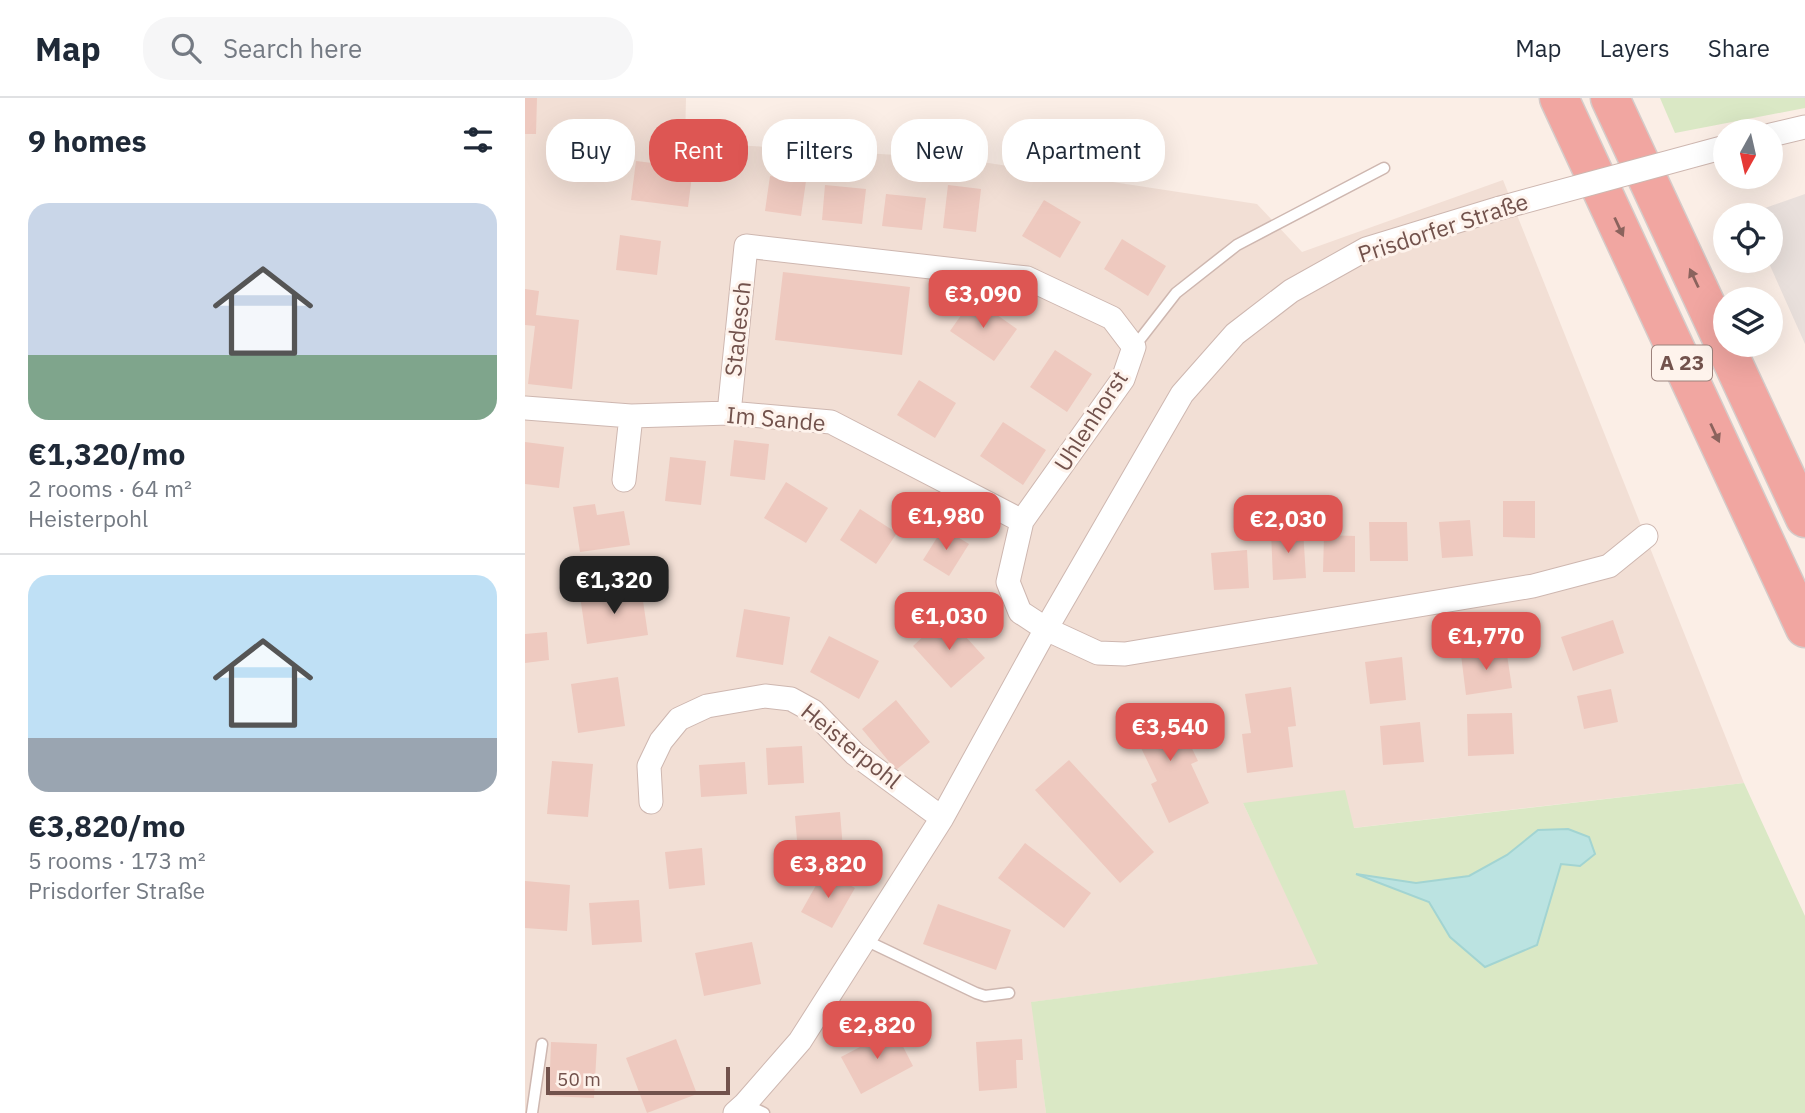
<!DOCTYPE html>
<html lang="en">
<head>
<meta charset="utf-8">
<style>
	:root { --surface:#fff; --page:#f6f6f7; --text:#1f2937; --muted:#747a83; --line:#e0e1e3; --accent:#dd5653 }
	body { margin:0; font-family:"IBM Plex Sans",sans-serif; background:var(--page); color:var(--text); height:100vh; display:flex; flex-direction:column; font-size:26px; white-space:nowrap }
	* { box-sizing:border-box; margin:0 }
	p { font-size:23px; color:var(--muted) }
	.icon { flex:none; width:38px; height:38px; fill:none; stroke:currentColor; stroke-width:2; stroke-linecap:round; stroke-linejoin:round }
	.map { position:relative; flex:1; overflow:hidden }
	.details { display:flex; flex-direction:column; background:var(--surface); width:525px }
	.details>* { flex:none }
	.top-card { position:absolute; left:21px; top:21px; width:665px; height:63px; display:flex; gap:14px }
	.needle { width:46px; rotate:188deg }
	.fabs { position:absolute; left:1188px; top:21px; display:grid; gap:14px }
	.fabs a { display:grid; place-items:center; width:70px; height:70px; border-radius:50%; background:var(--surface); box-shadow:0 7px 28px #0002; font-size:35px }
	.scale { position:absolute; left:21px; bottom:18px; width:184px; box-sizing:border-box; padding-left:7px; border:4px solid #72524c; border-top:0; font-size:19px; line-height:24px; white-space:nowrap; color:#72524c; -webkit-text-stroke:5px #fef3ec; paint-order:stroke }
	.price { position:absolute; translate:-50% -60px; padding:0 16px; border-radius:14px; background:var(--accent); color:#fff; font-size:23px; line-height:46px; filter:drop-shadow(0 2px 4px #0008) }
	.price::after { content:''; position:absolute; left:50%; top:42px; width:21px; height:16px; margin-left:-10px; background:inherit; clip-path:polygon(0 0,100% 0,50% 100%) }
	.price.active { background:#222; color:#fff }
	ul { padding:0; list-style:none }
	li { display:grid; align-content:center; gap:14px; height:371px; padding:0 28px }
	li+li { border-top:2px solid var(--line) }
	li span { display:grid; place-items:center; height:217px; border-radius:21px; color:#555 }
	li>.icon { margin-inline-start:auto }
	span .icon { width:126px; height:126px; fill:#fffc; stroke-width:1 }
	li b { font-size:30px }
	h2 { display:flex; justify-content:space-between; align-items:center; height:84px; padding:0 28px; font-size:30px }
	.chip { padding:0 24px; border-radius:28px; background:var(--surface); box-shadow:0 7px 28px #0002; font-size:24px; line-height:63px }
	.chip.active { background:var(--accent); color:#fff }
	header { display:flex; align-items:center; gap:42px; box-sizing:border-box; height:98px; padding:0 35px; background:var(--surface); border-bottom:2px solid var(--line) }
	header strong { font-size:33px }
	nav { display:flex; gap:38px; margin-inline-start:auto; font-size:24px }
	.search { width:490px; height:63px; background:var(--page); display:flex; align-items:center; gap:18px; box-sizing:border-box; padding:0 24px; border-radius:28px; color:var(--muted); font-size:26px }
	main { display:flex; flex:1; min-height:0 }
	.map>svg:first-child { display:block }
</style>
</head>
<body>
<header>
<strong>Map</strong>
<div class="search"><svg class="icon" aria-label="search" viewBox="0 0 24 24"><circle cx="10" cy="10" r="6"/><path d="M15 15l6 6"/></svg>Search here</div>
<nav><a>Map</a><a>Layers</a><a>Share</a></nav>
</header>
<main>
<section class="details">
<h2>9 homes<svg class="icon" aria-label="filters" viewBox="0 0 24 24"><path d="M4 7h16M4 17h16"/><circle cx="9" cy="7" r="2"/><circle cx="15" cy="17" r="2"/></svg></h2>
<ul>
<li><span style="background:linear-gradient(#c9d6e8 70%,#7fa58c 0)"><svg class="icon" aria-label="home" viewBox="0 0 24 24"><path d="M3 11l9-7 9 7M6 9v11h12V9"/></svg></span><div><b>€1,320/mo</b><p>2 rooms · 64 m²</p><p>Heisterpohl</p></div></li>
<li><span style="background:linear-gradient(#bfe0f5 75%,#9aa5b1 0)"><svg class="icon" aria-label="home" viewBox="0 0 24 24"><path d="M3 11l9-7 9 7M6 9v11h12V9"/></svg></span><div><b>€3,820/mo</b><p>5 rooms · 173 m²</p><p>Prisdorfer Straße</p></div></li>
</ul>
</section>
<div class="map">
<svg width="1280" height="1015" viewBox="0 0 1280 1015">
	<rect width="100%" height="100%" fill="#fbeee6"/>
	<path fill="#f2dfd5" d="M0,0H161L160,44L437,61L732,106L777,154L978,82L1219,685L828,730L718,705L794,866L507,904L521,1015H0Z"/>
	<path fill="#e9e0dc" d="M1280,96V246L1243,163H1246V117L1223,116Z"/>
	<path fill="#dae8c5" d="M1135,0H1280V10L1150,35Z
		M1219,685L1280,818V1015H521L506,904L793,866L718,705L820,692L829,730Z"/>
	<path fill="#bbe3e1" stroke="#a2d4d2" stroke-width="2" d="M1043,731L1064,739L1070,756L1055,768L1036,766L1012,847L960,869L925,839L904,804L831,776L891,785L944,778L982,757L1013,732Z"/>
	<path fill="#eec9bf" d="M0,0H12L11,36H0Z
		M111,63L168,70L163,109L106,102Z
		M245,78L281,83L276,118L240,113Z
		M300,87L341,91L337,126L297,122Z
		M423,87L456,91L451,134L418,130Z
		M361,96L401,100L397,132L357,128Z
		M519,102L556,124L535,160L497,138Z
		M95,137L136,143L132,177L91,172Z
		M597,141L641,168L623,198L579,171Z
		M258,174L385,189L377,257L250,242Z
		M0,191L14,193L11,217L54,222L47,291L3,286L10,228L0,227Z
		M448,200L492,231L469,263L425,233Z
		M530,252L567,276L542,314L505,289Z
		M394,282L431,305L410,340L372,317Z
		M478,324L521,352L498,387L455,358Z
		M209,342L244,346L240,382L205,378Z
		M0,344L39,349L34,390L0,386Z
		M145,359L181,363L176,407L140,403Z
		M261,384L303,410L281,445L239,420Z
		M978,403H1010V440L978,439Z
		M70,406L72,417L99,413L105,447L55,454L48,409Z
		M335,411L372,435L351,466L315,442Z
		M945,422L948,458L917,460L914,424Z
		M844,424H882L883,463H845Z
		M418,430L444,446L424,478L398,462Z
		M778,431L781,480L748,482L746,433Z
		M799,437L830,438V474H798Z
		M722,452L724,490L689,492L686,455Z
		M116,489L123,537L62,546L55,498Z
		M219,511L265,519L258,567L211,559Z
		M421,517L460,560L426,590L388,548Z
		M1088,522L1099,555L1048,573L1036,539Z
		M22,534L24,562L0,565V536Z
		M304,538L354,563L334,601L285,574Z
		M981,550L987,590L941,597L936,557Z
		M877,559L881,602L845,606L840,564Z
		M93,579L100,628L53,635L46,586Z
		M766,589L771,628L763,629L768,669L722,675L717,636L726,635L720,596Z
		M1086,591L1093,624L1059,631L1052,598Z
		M371,602L405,644L371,672L337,631Z
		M646,607L673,663L666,666L684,705L644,725L626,686L632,683L605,627Z
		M987,615L989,656L943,658L942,616Z
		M895,624L899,664L858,667L855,628Z
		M277,648L279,685L243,687L241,650Z
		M544,662L629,754L595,785L510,692Z
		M27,663L68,666L63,719L22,716Z
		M220,664L222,696L176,699L174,667Z
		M315,714L318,751L273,754L270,718Z
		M500,745L566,795L539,830L473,780Z
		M177,750L180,787L144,791L140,754Z
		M299,773L330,790L307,830L276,814Z
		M0,783L45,787L42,833L0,830Z
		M114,802L117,844L67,847L64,805Z
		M413,806L486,832L471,872L398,846Z
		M227,844L236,886L179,898L170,855Z
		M369,931L388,968L336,996L316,959Z
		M151,941L172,996L122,1015L101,960Z
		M497,941L498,962H491L492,990L454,993L451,944Z
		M26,944L72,946L69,1000L24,998Z"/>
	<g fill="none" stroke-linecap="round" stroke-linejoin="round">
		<defs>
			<path id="service" d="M609,249L651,195L712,147L859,70
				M340,842L451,895L460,898L484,895
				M220,1006L239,1015
				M7,1015L17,946"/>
			<path id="minor" d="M1246,37L1280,29
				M0,310L106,318L204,315L306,324L497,423L483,484L495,514L521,531L573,555L600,556L1008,488L1084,468L1121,438
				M204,315L221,148L502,180L587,220L609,249L598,281L497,423
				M99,382L106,318
				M126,704L124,668L136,643L154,621L182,608L240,598L266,601L288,613L330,656L417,720
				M210,1015L220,1006L275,943L417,720L521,531L657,296L710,236L766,193L841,151L975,110"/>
			<path id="motorway" d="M1034,0L1280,530
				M1085,0L1280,420"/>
		</defs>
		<use href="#service" stroke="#ceb7b0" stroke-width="13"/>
		<use href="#minor" stroke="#ceb7b0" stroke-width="25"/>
		<use href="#motorway" stroke="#d5cbc9" stroke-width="41"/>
		<use href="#service" stroke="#fff" stroke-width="10"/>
		<use href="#minor" stroke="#fff" stroke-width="23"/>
		<use href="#motorway" stroke="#f1a6a1" stroke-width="38"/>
		<defs>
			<path id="minor-bridge" d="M975,110L1200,49"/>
		</defs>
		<use href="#minor-bridge" stroke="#ceb7b0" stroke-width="25" stroke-linecap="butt"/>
		<use href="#minor-bridge" stroke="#fff" stroke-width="23"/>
	</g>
	<defs><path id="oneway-solid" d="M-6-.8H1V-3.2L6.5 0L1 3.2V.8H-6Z" transform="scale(1.75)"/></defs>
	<g fill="#8b635d">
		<use href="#oneway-solid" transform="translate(1094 129) rotate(65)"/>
		<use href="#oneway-solid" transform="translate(1169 180) rotate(-115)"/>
		<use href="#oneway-solid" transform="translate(1190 335) rotate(65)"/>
	</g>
	<g text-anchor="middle" stroke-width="6" stroke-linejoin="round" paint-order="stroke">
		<rect fill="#fef3ec" stroke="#9c827c" stroke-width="2" x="1127" y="247.5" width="60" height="35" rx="5"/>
		<g font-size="21" font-weight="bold" fill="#72524c">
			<text x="1157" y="272">A 23</text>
		</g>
		<g font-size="23" fill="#72524c" stroke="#fef3ec">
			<text transform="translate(918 130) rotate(-18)" y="8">Prisdorfer Straße</text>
			<text transform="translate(213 231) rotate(-84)" y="8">Stadesch</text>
			<text transform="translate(251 321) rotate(5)" y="8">Im Sande</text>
			<text transform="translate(566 323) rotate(-57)" y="8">Uhlenhorst</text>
			<text transform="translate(326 648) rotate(39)" y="8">Heisterpohl</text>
		</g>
	</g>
</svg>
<div class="fabs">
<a><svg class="needle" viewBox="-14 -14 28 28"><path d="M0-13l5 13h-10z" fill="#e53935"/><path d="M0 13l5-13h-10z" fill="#747a83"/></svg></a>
<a><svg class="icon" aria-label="locate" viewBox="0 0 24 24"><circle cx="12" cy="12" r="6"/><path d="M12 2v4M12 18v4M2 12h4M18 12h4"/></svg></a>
<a><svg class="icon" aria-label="layers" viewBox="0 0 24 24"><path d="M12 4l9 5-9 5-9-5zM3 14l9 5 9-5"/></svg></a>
</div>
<div class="scale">50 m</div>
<b class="price" style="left:458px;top:232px">€3,090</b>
<b class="price" style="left:421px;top:454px">€1,980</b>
<b class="price" style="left:763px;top:457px">€2,030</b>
<b class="price active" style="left:89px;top:518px">€1,320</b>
<b class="price" style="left:424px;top:554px">€1,030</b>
<b class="price" style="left:961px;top:574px">€1,770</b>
<b class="price" style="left:645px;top:665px">€3,540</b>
<b class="price" style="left:303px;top:802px">€3,820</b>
<b class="price" style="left:352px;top:963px">€2,820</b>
<div class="top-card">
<a class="chip">Buy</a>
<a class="chip active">Rent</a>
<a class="chip">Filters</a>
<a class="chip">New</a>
<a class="chip">Apartment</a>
</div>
</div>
</main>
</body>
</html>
